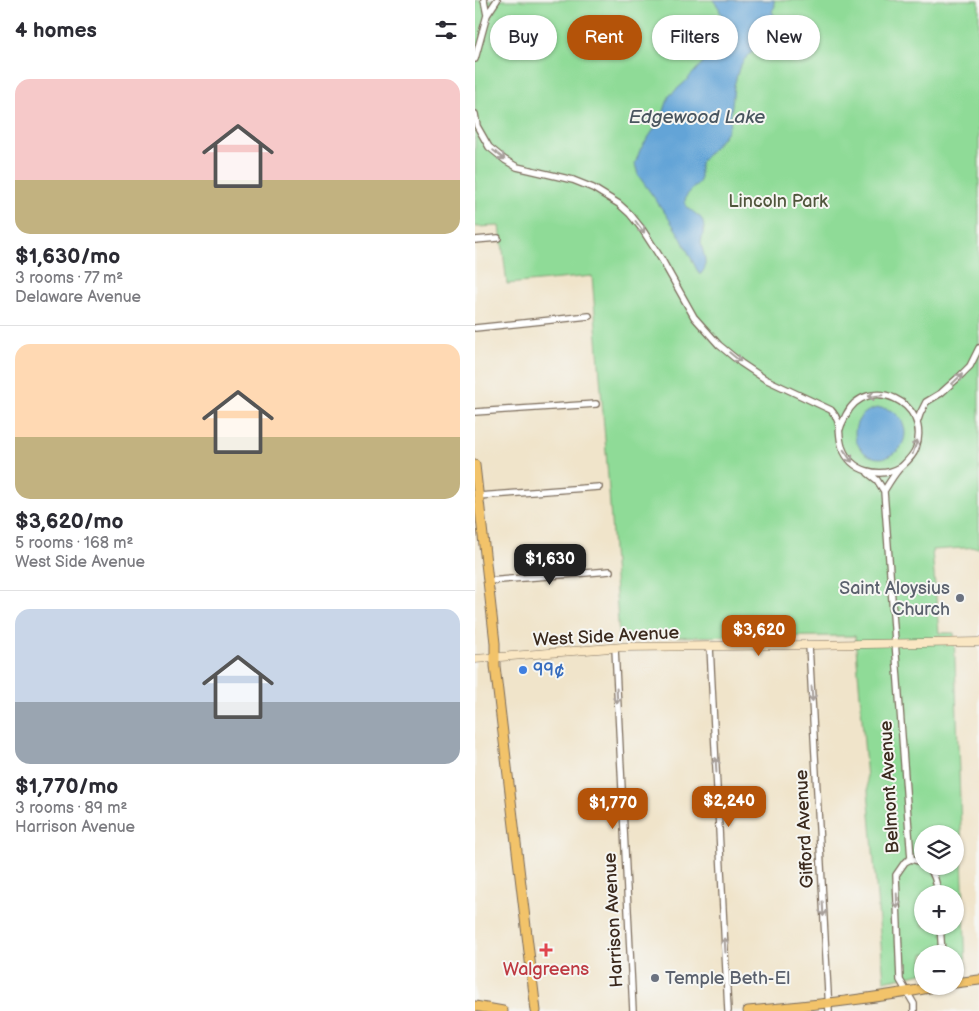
<!DOCTYPE html>
<html lang="en">
<head>
<meta charset="utf-8">
<style>
	:root { --surface:#fff; --page:#f2f2f3; --text:#2b2b33; --muted:#7c7c81; --line:#e1e1e2; --accent:#b45309 }
	body { margin:0; font-family:"Balsamiq Sans",sans-serif; background:var(--page); color:var(--text); height:100vh; display:flex; flex-direction:column; font-size:19px; white-space:nowrap }
	* { box-sizing:border-box; margin:0 }
	p { font-size:16px; color:var(--muted) }
	.icon { flex:none; width:28px; height:28px; fill:none; stroke:currentColor; stroke-width:2; stroke-linecap:round; stroke-linejoin:round }
	.map { position:relative; flex:1; overflow:hidden }
	.details { display:flex; flex-direction:column; background:var(--surface); width:475px }
	.details>* { flex:none }
	.banner { position:absolute; left:15px; top:15px; width:414px; height:45px; display:flex; gap:10px }
	.fabs { position:absolute; left:439px; top:825px; display:grid; gap:10px }
	.fabs a { display:grid; place-items:center; width:50px; height:50px; border-radius:50%; background:var(--surface); box-shadow:0 1px 4px #0004; font-size:25px }
	.price { position:absolute; translate:-50% -42px; padding:0 11px; border-radius:10px; background:var(--accent); color:#fff; font-size:16px; line-height:32px; filter:drop-shadow(0 1px 2px #0008) }
	.price::after { content:''; position:absolute; left:50%; top:30px; width:15px; height:11px; margin-left:-8px; background:inherit; clip-path:polygon(0 0,100% 0,50% 100%) }
	.price.current { background:#222; color:#fff }
	ul { padding:0; list-style:none }
	li { display:grid; align-content:center; gap:10px; height:265px; padding:0 15px }
	li+li { border-top:1px solid var(--line) }
	li span { display:grid; place-items:center; height:155px; border-radius:15px; color:#555 }
	li>.icon { margin-inline-start:auto }
	span .icon { width:90px; height:90px; fill:#fffc; stroke-width:1 }
	li b { font-size:21px }
	h2 { display:flex; justify-content:space-between; align-items:center; height:60px; padding:0 15px; font-size:21px }
	.tag { padding:0 18px; border-radius:22px; background:var(--surface); box-shadow:0 1px 4px #0004; font-size:18px; line-height:45px }
	.tag.current { background:var(--accent); color:#fff }
	main { display:flex; flex:1; min-height:0 }
	.map>svg:first-child { display:block }
</style>
</head>
<body>
<main>
<section class="details">
<h2>4 homes<svg class="icon" aria-label="filters" viewBox="0 0 24 24"><path d="M4 7h16M4 17h16"/><circle cx="9" cy="7" r="2"/><circle cx="15" cy="17" r="2"/></svg></h2>
<ul>
<li><span style="background:linear-gradient(#f6c9c9 65%,#c2b280 0)"><svg class="icon" aria-label="home" viewBox="0 0 24 24"><path d="M3 11l9-7 9 7M6 9v11h12V9"/></svg></span><div><b>$1,630/mo</b><p>3 rooms · 77 m²</p><p>Delaware Avenue</p></div></li>
<li><span style="background:linear-gradient(#ffd9b3 60%,#c2b280 0)"><svg class="icon" aria-label="home" viewBox="0 0 24 24"><path d="M3 11l9-7 9 7M6 9v11h12V9"/></svg></span><div><b>$3,620/mo</b><p>5 rooms · 168 m²</p><p>West Side Avenue</p></div></li>
<li><span style="background:linear-gradient(#c9d6e8 60%,#9aa5b1 0)"><svg class="icon" aria-label="home" viewBox="0 0 24 24"><path d="M3 11l9-7 9 7M6 9v11h12V9"/></svg></span><div><b>$1,770/mo</b><p>3 rooms · 89 m²</p><p>Harrison Avenue</p></div></li>
</ul>
</section>
<div class="map">
<svg width="504" height="1011" viewBox="0 0 504 1011">
	<rect width="100%" height="100%" fill="#f6f6f2"/>
	<filter id="ink" filterUnits="userSpaceOnUse"><feTurbulence type="fractalNoise" baseFrequency=".02" numOctaves="2"/><feDisplacementMap in="SourceGraphic" scale="10" xChannelSelector="R" yChannelSelector="G"/><feConvolveMatrix kernelMatrix="1 2 1 2 8 2 1 2 1" color-interpolation-filters="sRGB"/></filter>
	<filter id="wash" filterUnits="userSpaceOnUse"><feTurbulence type="fractalNoise" baseFrequency=".0096" numOctaves="4" result="noise"/><feDisplacementMap in="SourceGraphic" scale="20" xChannelSelector="R" yChannelSelector="G"/><feGaussianBlur stdDeviation="1.12" result="paint"/><feColorMatrix in="noise" values="0 0 0 0 0 0 0 0 0 0 0 0 0 0 0 0 0 1.4 0 .05"/><feComposite in="paint" operator="in"/></filter>
	<g filter="url(#wash)">
		<rect width="100%" height="100%" fill="#f0e4ca"/>
		<path fill="#8fdb97" stroke="#65825a" fill-rule="evenodd" d="M0,0H504V547L457,550L464,633H479L491,968L480,969V954H448L447,973L409,981L380,636L144,637L133,477L117,276L32,284L25,226L0,227ZM448,834H480V866H448ZM448,894H480V926H448Z"/>
		<path fill="#64a4d7" stroke="#50677a" d="M238,0H299L300,6L297,11L301,19L299,27L287,42L269,60L264,68L259,86L255,124L252,131L247,138L225,163V181L211,196L210,202L212,207L226,218L228,222L229,228L226,243L230,259V268L226,274H224L205,236L190,213L163,175L160,164L165,150L187,117L194,96L209,83L231,59L241,45L245,34L247,19L244,8Z
			M380 433a25 25 0 1 1 50 0a25 25 0 1 1-50 0Z"/>
	</g>
	<g filter="url(#ink)">
		<g fill="none" stroke-linecap="round" stroke-linejoin="round">
			<defs>
				<path id="street" d="M9,0L12,15
					M0,59L12,15L22,0
					M0,114L2,126L14,147L30,160L42,167L98,180L118,188L144,204L155,214L167,229L187,260L219,317L244,345L266,363L290,379L356,410C368,423 362,432 367,447C376,472 405,479 426,467
					M0,240L23,238
					M0,328L114,316
					M0,412L121,404
					M442,423L445,414L451,402L466,393L485,376L495,366L504,348
					M365,429C366,424 369,420 371,415C392,373 457,402 441,448C438,457 431,462 424,469C418,476 414,483 409,491L436,859
					M393,473L402,480L409,491
					M3,496L124,487
					M13,581L135,571
					M334,645L354,1011
					M235,646L253,1011
					M140,648L158,1011
					M436,859L430,862L421,875L425,980L439,1004V1011
					M436,859L448,862
					M453,866C460,874 462,884 463,894
					M465,926L467,954"/>
				<path id="secondary" d="M0,659L148,647L334,645L504,642"/>
				<path id="primary" d="M0,465L20,643V666L61,1011
					M480,983L504,980
					M0,1006L28,1011
					M273,1011C337,1005 401,999 464,986"/>
			</defs>
			<use href="#street" stroke="#7a6b5a" stroke-width="8"/>
			<use href="#secondary" stroke="#7a6b5a" stroke-width="9"/>
			<use href="#primary" stroke="#7a6b5a" stroke-width="11"/>
			<use href="#street" stroke="#fff" stroke-width="5.5"/>
			<use href="#secondary" stroke="#fae7c3" stroke-width="8"/>
			<use href="#primary" stroke="#f2c36a" stroke-width="9"/>
		</g>
		<defs><path id="oneway-shaft" d="M-6 0H5M1.5-3L5.5 0L1.5 3" fill="none" stroke-width="1.6" stroke-linecap="round" stroke-linejoin="round" transform="scale(1.25)"/></defs>
		<g stroke="#a79f9a">
			<use href="#oneway-shaft" transform="translate(24 155) rotate(39)"/>
			<use href="#oneway-shaft" transform="translate(165 227) rotate(53)"/>
			<use href="#oneway-shaft" transform="translate(260 357) rotate(39)"/>
			<use href="#oneway-shaft" transform="translate(482 379) rotate(-44)"/>
			<use href="#oneway-shaft" transform="translate(400 396) rotate(174)"/>
			<use href="#oneway-shaft" transform="translate(440 447) rotate(-71)"/>
			<use href="#oneway-shaft" transform="translate(373 456) rotate(55)"/>
			<use href="#oneway-shaft" transform="translate(337 694) rotate(87)"/>
			<use href="#oneway-shaft" transform="translate(142 696) rotate(87)"/>
			<use href="#oneway-shaft" transform="translate(241 765) rotate(-93)"/>
			<use href="#oneway-shaft" transform="translate(422 901) rotate(88)"/>
			<use href="#oneway-shaft" transform="translate(348 909) rotate(87)"/>
			<use href="#oneway-shaft" transform="translate(250 945) rotate(-93)"/>
		</g>
	</g>
	<g fill="#6b7280" stroke="#f6f6f2" stroke-width="2">
		<circle cx="485" cy="598" r="5"/>
		<circle cx="180" cy="978" r="5"/>
	</g>
	<circle fill="#3f7fe0" stroke="#f6f6f2" stroke-width="2" cx="48" cy="670" r="5"/>
	<path fill="#e0444e" stroke="#f6f6f2" stroke-width="2" d="M68.5 942.5h5v5h5v5h-5v5h-5v-5h-5v-5h5z"/>
	<g text-anchor="middle" stroke-width="4" stroke-linejoin="round" paint-order="stroke">
		<g font-size="18" fill="#50563c" stroke="#f6f6f2">
			<text x="303" y="207">Lincoln Park</text>
		</g>
		<g font-size="18" fill="#5b616d" stroke="#f6f6f2" text-anchor="end">
			<text x="475" y="594">Saint Aloysius<tspan x="475" dy="21">Church</tspan></text>
			<text x="190" y="984" text-anchor="start">Temple Beth-El</text>
		</g>
		<g font-size="18" fill="#3b2a1e" stroke="#f6f6f2">
			<text transform="translate(131 636) rotate(-3)" y="6">West Side Avenue</text>
			<text transform="translate(414 787) rotate(-93)" y="6">Belmont Avenue</text>
			<text transform="translate(329 829) rotate(-93)" y="6">Gifford Avenue</text>
			<text transform="translate(138 920) rotate(-93)" y="6">Harrison Avenue</text>
		</g>
		<g font-size="18" fill="#366cbe" stroke="#f6f6f2" text-anchor="start">
			<text x="58" y="676">99¢</text>
		</g>
		<g font-size="18" fill="#be3a42" stroke="#f6f6f2">
			<text x="71" y="975">Walgreens</text>
		</g>
		<g font-size="19" font-style="italic" fill="#49555f" stroke="#f6f6f2">
			<text x="222" y="123">Edgewood Lake</text>
		</g>
	</g>
</svg>
<div class="fabs">
<a><svg class="icon" aria-label="layers" viewBox="0 0 24 24"><path d="M12 4l9 5-9 5-9-5zM3 14l9 5 9-5"/></svg></a>
<a>+</a>
<a>−</a>
</div>
<b class="price current" style="left:75px;top:586px">$1,630</b>
<b class="price" style="left:284px;top:657px">$3,620</b>
<b class="price" style="left:254px;top:828px">$2,240</b>
<b class="price" style="left:138px;top:830px">$1,770</b>
<div class="banner">
<a class="tag">Buy</a>
<a class="tag current">Rent</a>
<a class="tag">Filters</a>
<a class="tag">New</a>
</div>
</div>
</main>
</body>
</html>
